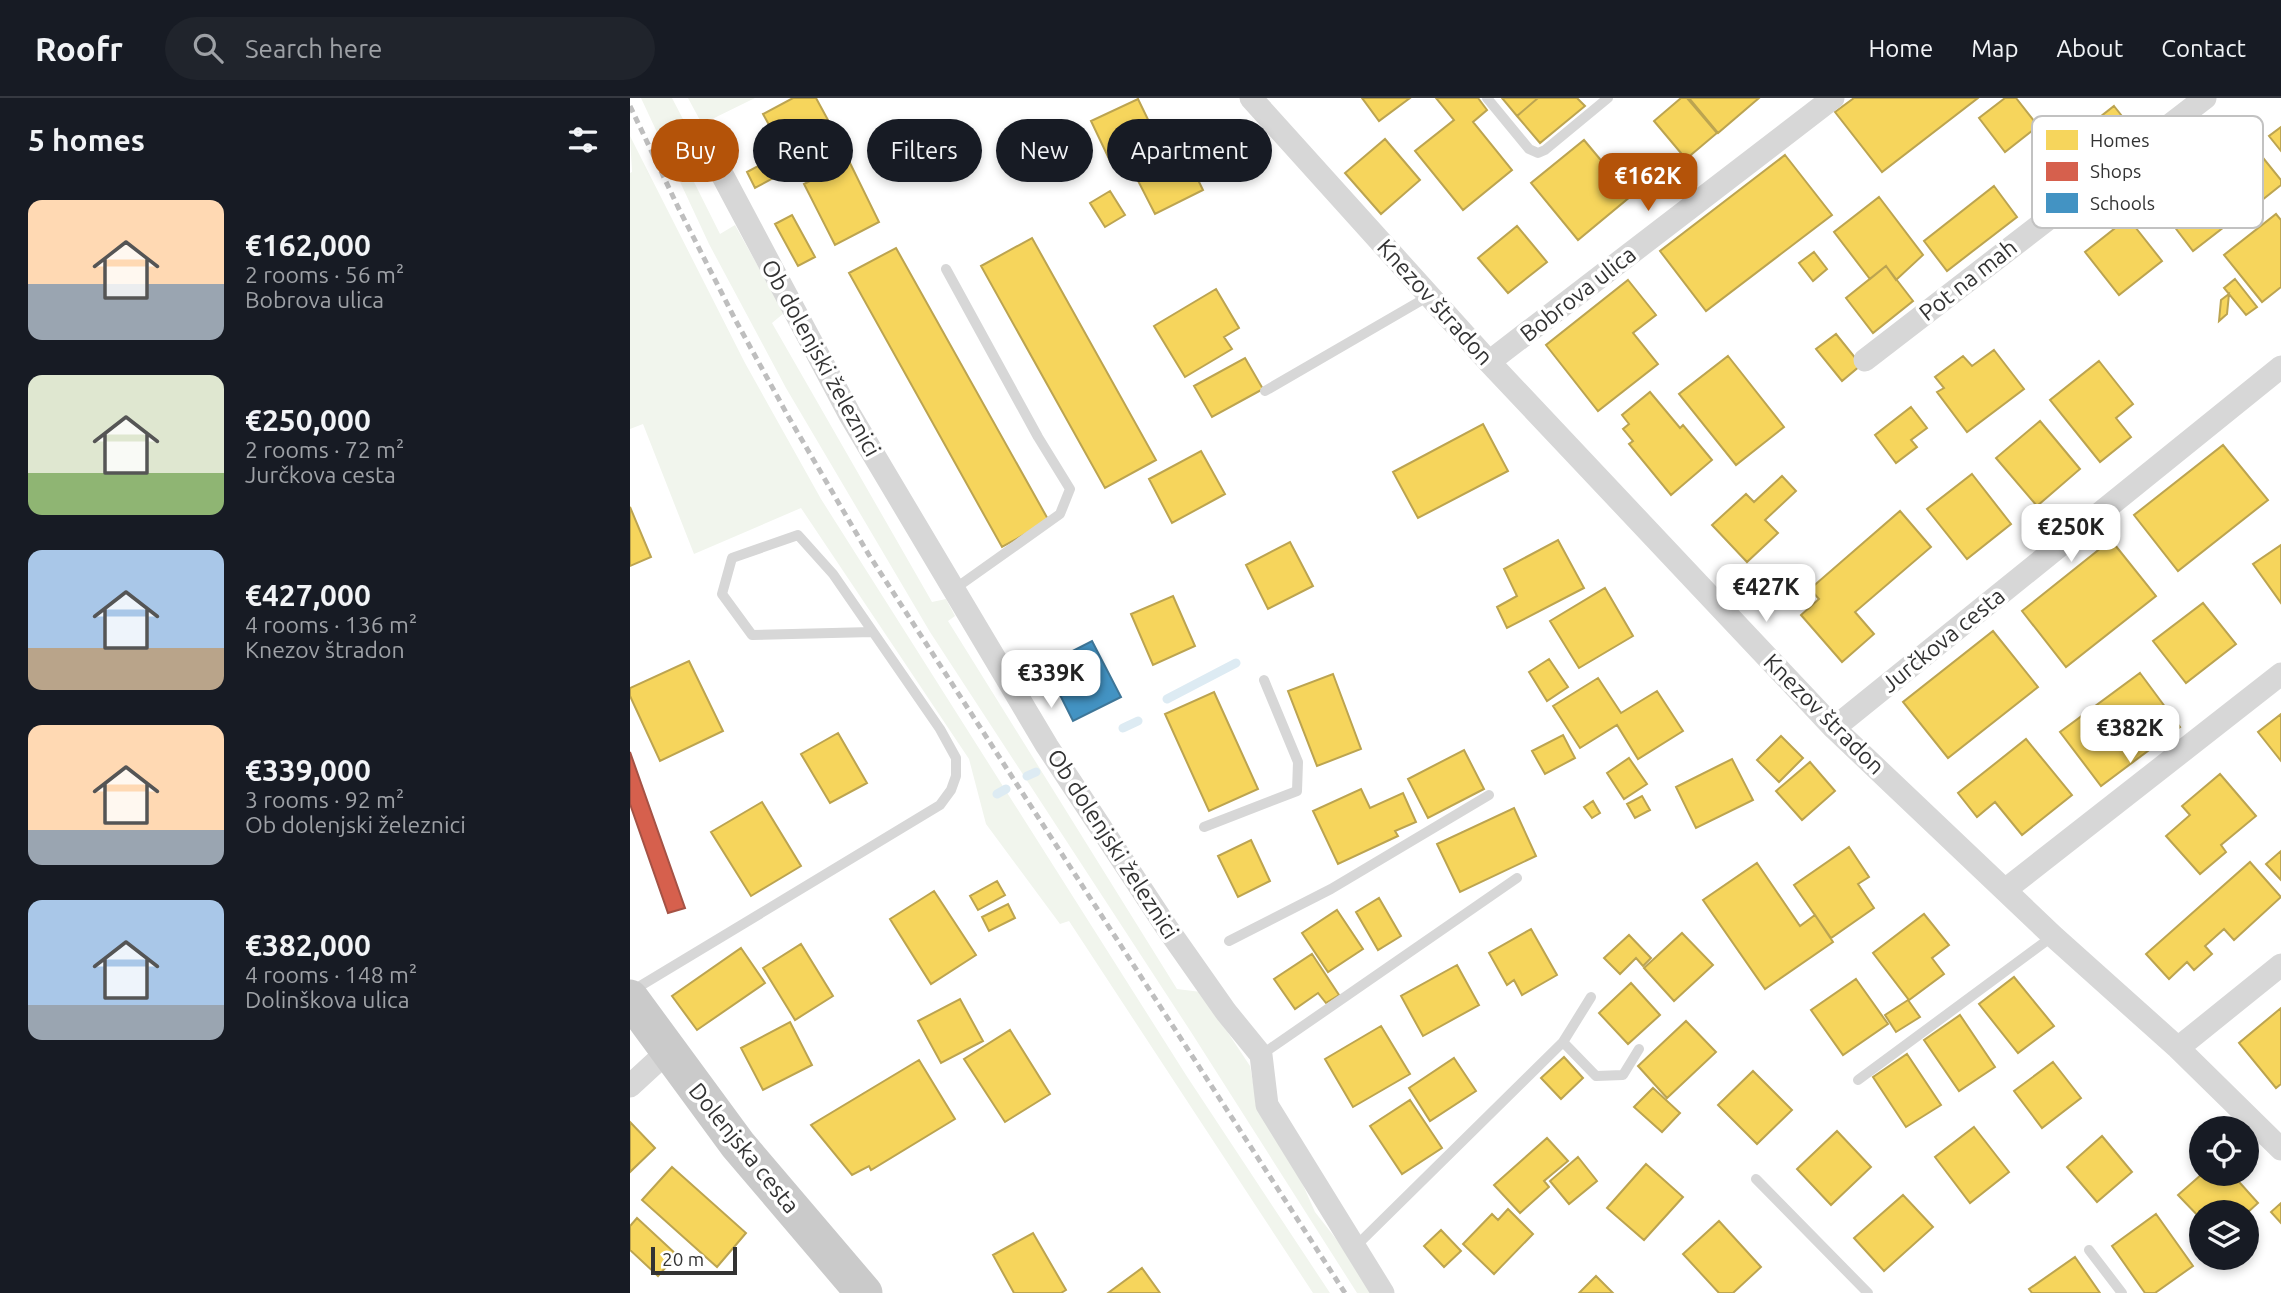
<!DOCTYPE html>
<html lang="en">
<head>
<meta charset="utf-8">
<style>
	:root { --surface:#171b24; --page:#20242c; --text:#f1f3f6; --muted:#9ea1a6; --line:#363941; --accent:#b45309 }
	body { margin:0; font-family:Ubuntu,sans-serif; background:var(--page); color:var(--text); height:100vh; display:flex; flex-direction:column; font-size:26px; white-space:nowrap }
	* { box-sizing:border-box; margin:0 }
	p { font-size:23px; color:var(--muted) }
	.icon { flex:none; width:38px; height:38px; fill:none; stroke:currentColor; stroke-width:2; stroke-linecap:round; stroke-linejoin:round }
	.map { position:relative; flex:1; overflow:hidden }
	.side { display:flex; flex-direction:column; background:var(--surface); width:630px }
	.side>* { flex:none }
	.hud { position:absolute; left:21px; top:21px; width:665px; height:63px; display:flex; gap:14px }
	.tools { position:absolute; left:1559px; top:1018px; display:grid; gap:14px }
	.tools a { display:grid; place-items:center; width:70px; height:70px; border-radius:50%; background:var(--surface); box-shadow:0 4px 10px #0003; font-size:35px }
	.scale { position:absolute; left:21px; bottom:18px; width:86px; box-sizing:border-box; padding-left:7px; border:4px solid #333; border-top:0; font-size:19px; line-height:24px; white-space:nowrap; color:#333; -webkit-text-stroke:5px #fff; paint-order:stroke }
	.price { position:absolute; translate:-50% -60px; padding:0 16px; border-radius:14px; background:#fff; color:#222; font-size:23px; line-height:46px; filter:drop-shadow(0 2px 4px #0008) }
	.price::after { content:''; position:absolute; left:50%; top:42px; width:21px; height:16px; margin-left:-10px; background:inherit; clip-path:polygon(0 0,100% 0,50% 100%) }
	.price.current { background:var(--accent); color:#fff }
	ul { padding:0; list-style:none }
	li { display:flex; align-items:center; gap:21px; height:175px; padding:0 28px }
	li span { display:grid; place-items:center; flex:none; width:196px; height:140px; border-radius:14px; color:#555 }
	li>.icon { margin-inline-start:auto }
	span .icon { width:84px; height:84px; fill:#fffc; stroke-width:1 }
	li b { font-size:30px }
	h2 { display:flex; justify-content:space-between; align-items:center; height:84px; padding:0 28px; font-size:30px }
	.tag { padding:0 24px; border-radius:32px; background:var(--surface); box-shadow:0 4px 10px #0003; font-size:24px; line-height:63px }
	.tag.current { background:var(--accent); color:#fff }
	header { display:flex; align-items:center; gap:42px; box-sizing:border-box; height:98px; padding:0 35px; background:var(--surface); border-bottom:2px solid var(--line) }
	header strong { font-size:33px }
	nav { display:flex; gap:38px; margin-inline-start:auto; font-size:24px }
	.search { width:490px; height:63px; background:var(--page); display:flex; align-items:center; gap:18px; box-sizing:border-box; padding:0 24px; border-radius:38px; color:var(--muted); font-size:26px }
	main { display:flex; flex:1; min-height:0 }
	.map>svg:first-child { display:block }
</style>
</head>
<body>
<header>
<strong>Roofr</strong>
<div class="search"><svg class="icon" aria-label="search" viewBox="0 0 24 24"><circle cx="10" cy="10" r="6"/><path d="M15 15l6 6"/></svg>Search here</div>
<nav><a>Home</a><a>Map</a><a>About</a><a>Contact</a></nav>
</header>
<main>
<section class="side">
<h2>5 homes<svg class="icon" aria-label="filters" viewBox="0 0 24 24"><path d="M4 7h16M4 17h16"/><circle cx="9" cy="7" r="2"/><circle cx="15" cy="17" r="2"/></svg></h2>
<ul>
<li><span style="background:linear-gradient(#ffd9b3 60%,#9aa5b1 0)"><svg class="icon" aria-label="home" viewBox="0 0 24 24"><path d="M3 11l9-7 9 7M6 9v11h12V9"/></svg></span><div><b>€162,000</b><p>2 rooms · 56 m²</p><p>Bobrova ulica</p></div></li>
<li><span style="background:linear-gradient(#dfe7d0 70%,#8fb573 0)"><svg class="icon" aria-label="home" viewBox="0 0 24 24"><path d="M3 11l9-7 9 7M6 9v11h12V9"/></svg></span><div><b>€250,000</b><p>2 rooms · 72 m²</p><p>Jurčkova cesta</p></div></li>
<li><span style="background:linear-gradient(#a9c7e8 70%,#b9a48a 0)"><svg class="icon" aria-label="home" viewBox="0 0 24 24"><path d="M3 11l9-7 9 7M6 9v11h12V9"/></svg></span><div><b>€427,000</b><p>4 rooms · 136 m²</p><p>Knezov štradon</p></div></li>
<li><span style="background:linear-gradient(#ffd9b3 75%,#9aa5b1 0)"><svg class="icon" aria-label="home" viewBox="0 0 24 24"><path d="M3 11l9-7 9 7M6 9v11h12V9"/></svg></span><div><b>€339,000</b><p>3 rooms · 92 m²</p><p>Ob dolenjski železnici</p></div></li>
<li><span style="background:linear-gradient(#a9c7e8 75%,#9aa5b1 0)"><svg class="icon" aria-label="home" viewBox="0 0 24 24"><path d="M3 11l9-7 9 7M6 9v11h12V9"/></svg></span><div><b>€382,000</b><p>4 rooms · 148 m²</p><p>Dolinškova ulica</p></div></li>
</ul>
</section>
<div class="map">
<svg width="1651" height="1195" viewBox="0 0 1651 1195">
	<rect width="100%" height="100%" fill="#fff"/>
	<path fill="#f1f5ed" d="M11,0H42L66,46L49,54L90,136L105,127L154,215L142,225L302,504L316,501L325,518L318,523L547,891L571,894L620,968L628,1012L669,1078L685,1114L710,1146L741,1195H727L561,934L300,534L156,290L79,146Z
		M58,0H125L72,26Z
		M0,38L115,265L191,401L556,977L700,1195H683L439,823L430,826L356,726L339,661L171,410L64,456L13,326L0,331V75L2,74Z"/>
	<path fill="#f6d55c" stroke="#bca450" stroke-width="2" d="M163,0H186L210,44L125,90L117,74L154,54L133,16Z
		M732,0H780L749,23Z
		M806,0H848L857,12L843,24L882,72L833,112L785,53L824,22Z
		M872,0H908L887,18Z
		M908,0H947L955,8L910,45L887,18Z
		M1051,0H1057L1087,35L1056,61L1024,23Z
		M1059,0H1129L1088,35Z
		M1224,0H1348L1252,74L1205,14Z
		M1375,0H1386L1408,28L1375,54L1349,20Z
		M508,1L527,40L480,63L461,23Z
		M1484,8L1507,37L1469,66L1447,37Z
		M1570,20L1598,55L1617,40L1651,82V87L1612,118L1548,38Z
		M1651,29V53L1639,38Z
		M755,41L790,82L751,116L715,75Z
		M954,42L1001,98L948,142L901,85Z
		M552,49L573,92L525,116L503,73Z
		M1155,57L1202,117L1076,213L1030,153Z
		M219,63L249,124L205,147L174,86Z
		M1574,85L1603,122L1563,153L1534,115Z
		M1364,88L1387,119L1317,173L1294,143Z
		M480,93L495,117L475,129L460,105Z
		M1249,99L1293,157L1266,182L1256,168L1240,181L1204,134Z
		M1646,116L1651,122V189L1632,204L1594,157Z
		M162,117L185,159L168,168L145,126Z
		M1498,120L1532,163L1489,197L1455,154Z
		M887,128L917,164L878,195L848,160Z
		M402,140L526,362L475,390L351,168Z
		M266,150L419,423L372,449L219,175Z
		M1184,154L1197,171L1183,183L1169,165Z
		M1256,168L1283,203L1243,235L1216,200Z
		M1605,181L1627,209L1616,217L1594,190Z
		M998,182L1026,217L1003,235L1028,266L968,313L916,247Z
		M586,191L609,230L594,239L602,251L555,279L524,228Z
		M1599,196L1597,216L1589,223L1591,202Z
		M1206,236L1231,267L1212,283L1186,251Z
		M1364,252L1394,291L1337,334L1307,294L1314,290L1305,279L1333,258L1342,268Z
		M1098,258L1154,329L1106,367L1049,296Z
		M615,260L633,291L582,319L564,288Z
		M1469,263L1503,306L1486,320L1501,339L1470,364L1420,302Z
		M1020,294L1050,330L1053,327L1082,362L1041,397L999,346L1003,343L993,331L999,326L992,317Z
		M1281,309L1297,330L1281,342L1287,349L1266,365L1245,337Z
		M1410,323L1450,371L1407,408L1366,360Z
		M853,326L878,373L788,420L763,374Z
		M1593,347L1638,402L1548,473L1504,417Z
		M571,353L595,396L542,425L519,381Z
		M1342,376L1381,426L1337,461L1297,411Z
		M1152,378L1166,393L1135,422L1148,435L1117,464L1082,427L1116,396L1124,404Z
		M0,409L21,459L0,468Z
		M1270,413L1301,449L1225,514L1244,536L1212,564L1171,517L1189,501L1180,491Z
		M928,442L954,490L877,530L867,509L887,498L874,471Z
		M1481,442L1526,498L1436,569L1392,513Z
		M660,444L683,488L638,511L616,467Z
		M1651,447V505L1623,466Z
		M975,490L1003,538L949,570L920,523Z
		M543,498L565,548L523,567L501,516Z
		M1573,505L1606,546L1556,585L1523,543Z
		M1363,533L1408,589L1318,660L1273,604Z
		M919,561L938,589L917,603L899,574Z
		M59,563L93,633L30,663L0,598V590Z
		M1510,575L1550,629L1471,688L1430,634Z
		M703,576L731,651L687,668L658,593Z
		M968,580L991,615L1027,593L1053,633L1008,661L987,627L950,650L923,608Z
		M584,594L628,691L579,713L535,616Z
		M1651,616V663L1628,634Z
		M208,635L237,685L200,705L171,656Z
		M933,637L945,660L915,676L902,653Z
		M1151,638L1173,660L1149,684L1127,662Z
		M1396,641L1442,697L1392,737L1365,704L1347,719L1328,695Z
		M834,652L854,691L798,720L778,681Z
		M999,660L1017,686L994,701L977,675Z
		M1102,661L1123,702L1066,730L1046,689Z
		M1180,664L1205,693L1172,722L1146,693Z
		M1590,676L1626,718L1591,747L1596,754L1570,776L1536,738L1560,717L1552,708Z
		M731,691L740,710L773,695L786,724L765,733L768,738L708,766L683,713Z
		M1012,698L1020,712L1005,720L997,706Z
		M963,703L970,715L962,720L954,709Z
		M132,704L171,768L121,798L81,734Z
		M884,710L906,758L830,794L807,746Z
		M621,742L640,783L608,799L588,758Z
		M1219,749L1239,779L1228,786L1244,810L1201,840L1164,787Z
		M1651,753V782L1636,766Z
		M1620,764L1651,799L1604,842L1594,831L1575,848L1582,856L1564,872L1557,864L1539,881L1516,856Z
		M1127,765L1170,828L1185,817L1203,844L1135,891L1073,802Z
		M367,783L375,797L348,812L340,798Z
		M304,793L346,857L301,886L260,821Z
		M749,800L771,838L748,852L726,814Z
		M378,806L385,820L359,833L352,819Z
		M707,812L733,851L698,874L672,835Z
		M1294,816L1319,847L1302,860L1314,876L1279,902L1243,855Z
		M901,831L927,877L892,897L884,882L877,887L859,855Z
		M1052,835L1083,867L1044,903L1014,870Z
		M999,837L1021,860L1013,868L1006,860L990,876L974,860Z
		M171,846L203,898L165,922L133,870Z
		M111,850L135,885L67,932L42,898Z
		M682,856L709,897L696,905L688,895L665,911L644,881Z
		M827,867L849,907L793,938L771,898Z
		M1384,879L1424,928L1388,955L1349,906Z
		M1226,881L1258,926L1213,957L1181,912Z
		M1001,885L1030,917L998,946L969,915Z
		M330,901L353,943L311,965L288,923Z
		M1278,902L1290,919L1266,934L1255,917Z
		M1651,910V986L1646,990L1609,945Z
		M1330,917L1365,969L1329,993L1294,942Z
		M1056,923L1086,954L1037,1000L1008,968Z
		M160,924L182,967L133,992L111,950Z
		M751,928L780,976L723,1009L695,961Z
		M380,932L420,996L375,1024L334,961Z
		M1277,956L1311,1007L1276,1029L1243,979Z
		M934,959L953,980L931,1001L911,980Z
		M824,960L846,993L800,1023L779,990Z
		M289,962L325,1021L241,1072L239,1068L222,1077L181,1027Z
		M1423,964L1451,1000L1412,1030L1384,993Z
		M1123,973L1162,1012L1127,1046L1088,1007Z
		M1023,990L1050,1015L1032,1034L1004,1009Z
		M780,1002L812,1050L772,1076L740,1028Z
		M0,1024L25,1050L0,1074Z
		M1344,1029L1379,1074L1340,1105L1305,1059Z
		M1207,1033L1241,1069L1201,1107L1167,1071Z
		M1472,1038L1502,1074L1467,1104L1437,1069Z
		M917,1040L938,1063L914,1083L919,1089L890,1115L864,1087Z
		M948,1059L967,1083L939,1106L920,1083Z
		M1016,1066L1053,1099L1014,1142L977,1110Z
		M42,1069L116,1135L87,1169L12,1102Z
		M1572,1076H1602L1628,1105L1617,1115H1572V1122L1548,1097Z
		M1273,1097L1303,1129L1254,1173L1224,1140Z
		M1651,1105V1125L1641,1114Z
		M878,1111L903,1136L864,1176L833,1146L862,1116L868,1122Z
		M1526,1116L1563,1168L1525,1195H1515L1482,1148Z
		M7,1120L47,1157L28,1178L0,1152V1128Z
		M1089,1123L1131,1169L1103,1195H1089L1053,1156Z
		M811,1132L831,1153L814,1169L794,1148Z
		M403,1135L436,1192L431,1195H384L363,1157Z
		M1445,1159L1470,1195H1402L1399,1191Z
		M512,1170L530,1195H478Z
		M966,1178L983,1195H949Z"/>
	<path fill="#d6604d" stroke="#a55245" stroke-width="2" d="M0,654L55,810L38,815L0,706Z"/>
	<path fill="#4393c3" stroke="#3e7698" stroke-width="2" d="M462,543L491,599L443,623L415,567Z"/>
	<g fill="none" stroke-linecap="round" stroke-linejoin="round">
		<path stroke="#ddebf3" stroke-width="9" d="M537,601L606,565
			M493,630L508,623
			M397,678L406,674
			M367,696L376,691"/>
		<path stroke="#d7d7d7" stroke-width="10" d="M857,0L899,51L908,55L915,52L978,0
			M316,171L408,339L440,391L430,416L323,492
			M635,293L799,198
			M574,729L667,693L668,664L634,582
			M599,843L701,791L859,697
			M2,893L310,707L321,692L326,678V660L310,631L203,476L168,437L102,460L92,496L122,537L242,534
			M933,944L966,978L993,977L1009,951
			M631,957L887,780
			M1228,982L1423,838
			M1126,1081L1238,1195
			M725,1149L933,944L961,899
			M1459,1152L1492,1195"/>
		<path stroke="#d7d7d7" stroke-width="23" d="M621,0L859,264L1204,630L1423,838L1548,950L1651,1051
			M70,35L220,317L417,648L537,830L596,914L631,957L637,1007L753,1195
			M1235,262L1575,0
			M859,264L1203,0
			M1204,630L1651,269
			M1375,792L1651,576
			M1548,950L1651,867
			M0,988L38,953"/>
		<path stroke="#cacaca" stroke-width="37" d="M0,900L108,1047L234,1195"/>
		<path stroke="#bebebe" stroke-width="5" stroke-dasharray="7 5" stroke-linecap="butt" d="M0,8L48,109L106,223L158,318L239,457L715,1195"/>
	</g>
	<g text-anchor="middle" stroke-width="7" stroke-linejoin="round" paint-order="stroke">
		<g font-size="23" fill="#333" stroke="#fff">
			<text transform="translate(1338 182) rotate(-38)" y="8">Pot na mah</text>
			<text transform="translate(948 196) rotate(-38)" y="8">Bobrova ulica</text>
			<text transform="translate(805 204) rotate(48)" y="8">Knezov štradon</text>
			<text transform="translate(191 260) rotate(61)" y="8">Ob dolenjski železnici</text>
			<text transform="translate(1313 542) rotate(-39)" y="8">Jurčkova cesta</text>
			<text transform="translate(1194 616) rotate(45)" y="8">Knezov štradon</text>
			<text transform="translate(483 746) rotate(57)" y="8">Ob dolenjski železnici</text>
			<text transform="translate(114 1050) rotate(51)" y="8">Dolenjska cesta</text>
		</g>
	</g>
	<rect x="1402" y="18" width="231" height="112" rx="10" fill="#fff" stroke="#c2c2c2" stroke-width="2"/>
	<rect x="1416" y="32" width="32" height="20" fill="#f6d55c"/>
	<rect x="1416" y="64" width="32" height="19" fill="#d6604d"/>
	<rect x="1416" y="95" width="32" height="20" fill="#4393c3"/>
	<g font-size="19" fill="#333">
		<text x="1460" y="49">Homes</text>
		<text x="1460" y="80">Shops</text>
		<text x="1460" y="112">Schools</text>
	</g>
</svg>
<div class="tools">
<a><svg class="icon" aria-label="locate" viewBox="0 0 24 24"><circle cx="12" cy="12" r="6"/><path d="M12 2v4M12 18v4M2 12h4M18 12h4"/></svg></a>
<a><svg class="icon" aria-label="layers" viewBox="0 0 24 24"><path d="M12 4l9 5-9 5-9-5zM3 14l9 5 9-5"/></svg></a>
</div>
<div class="scale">20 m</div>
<b class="price current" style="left:1018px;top:115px">€162K</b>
<b class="price" style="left:1441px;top:466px">€250K</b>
<b class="price" style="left:1136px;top:526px">€427K</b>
<b class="price" style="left:421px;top:612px">€339K</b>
<b class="price" style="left:1500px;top:667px">€382K</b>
<div class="hud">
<a class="tag current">Buy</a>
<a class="tag">Rent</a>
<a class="tag">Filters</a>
<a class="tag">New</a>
<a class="tag">Apartment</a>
</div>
</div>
</main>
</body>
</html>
